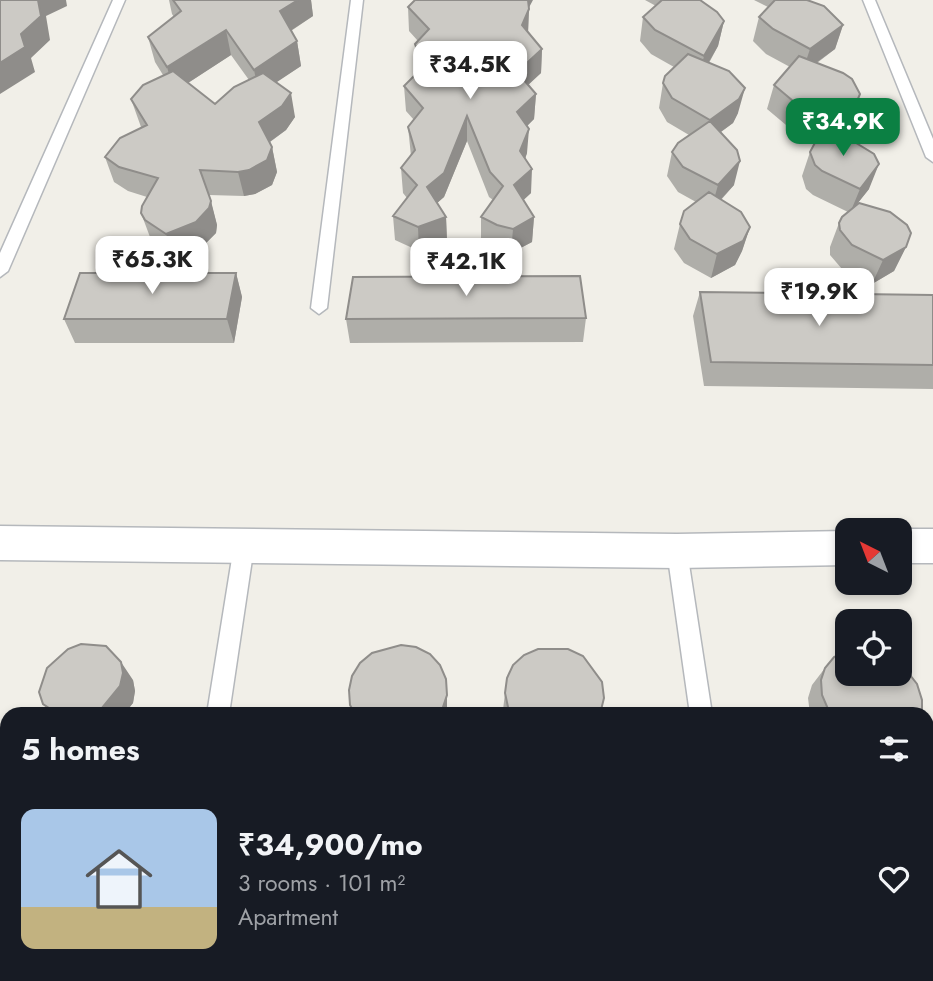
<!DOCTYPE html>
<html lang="en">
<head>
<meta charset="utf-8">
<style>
	:root { --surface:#171b24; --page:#20242c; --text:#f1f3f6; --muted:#9ea1a6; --line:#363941; --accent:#0b8043 }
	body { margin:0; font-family:Jost,sans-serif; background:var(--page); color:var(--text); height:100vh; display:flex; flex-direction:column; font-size:26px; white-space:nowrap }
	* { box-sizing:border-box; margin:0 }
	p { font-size:23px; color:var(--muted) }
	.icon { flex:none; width:38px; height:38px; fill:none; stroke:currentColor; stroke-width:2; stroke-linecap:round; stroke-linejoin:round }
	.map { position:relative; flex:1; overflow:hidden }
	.panel { position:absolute; left:0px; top:707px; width:934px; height:275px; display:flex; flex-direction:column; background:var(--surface); border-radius:21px 21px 0 0; box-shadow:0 4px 10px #0003 }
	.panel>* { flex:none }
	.needle { width:46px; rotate:318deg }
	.controls { position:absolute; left:835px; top:518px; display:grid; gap:14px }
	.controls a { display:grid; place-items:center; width:77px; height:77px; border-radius:14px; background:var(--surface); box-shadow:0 4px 10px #0003; font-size:35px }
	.price { position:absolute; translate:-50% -60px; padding:0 16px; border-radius:14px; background:#fff; color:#222; font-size:23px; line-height:46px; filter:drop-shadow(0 2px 4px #0008) }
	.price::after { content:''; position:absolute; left:50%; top:42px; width:21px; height:16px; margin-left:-10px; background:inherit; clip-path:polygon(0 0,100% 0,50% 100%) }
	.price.on { background:var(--accent); color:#fff }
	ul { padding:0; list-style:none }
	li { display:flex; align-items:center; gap:21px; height:175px; padding:0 21px }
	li+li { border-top:2px solid var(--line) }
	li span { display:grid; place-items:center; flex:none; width:196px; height:140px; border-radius:14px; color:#555 }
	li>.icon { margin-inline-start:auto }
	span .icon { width:84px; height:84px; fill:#fffc; stroke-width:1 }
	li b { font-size:30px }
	h2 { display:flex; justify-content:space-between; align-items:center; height:84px; padding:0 21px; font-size:30px }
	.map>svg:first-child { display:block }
</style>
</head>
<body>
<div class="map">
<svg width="933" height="981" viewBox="0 0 933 981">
	<rect width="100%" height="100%" fill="#f1efe8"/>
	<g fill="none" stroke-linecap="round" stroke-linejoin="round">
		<defs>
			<path id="service" d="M113,0H125L8,271L0,277V253Z
				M351,0H363L327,308L319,314L311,308Z
				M863,0H875L933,139V162L926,157Z
				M244,537L251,540L254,546L229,714H207L234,546L237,540Z
				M677,542L684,545L687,551L712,714H690L667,551L670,545Z
				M166,975H192L191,981H165Z
				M726,975H752L753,981H727Z"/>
			<path id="minor" d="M0,526L677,534L847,531V565L677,568L0,560Z
				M900,529H933V563H900V530H896Z"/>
		</defs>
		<use href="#service" stroke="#b5b8bc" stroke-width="3"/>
		<use href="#minor" stroke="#b5b8bc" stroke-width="3"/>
		<use href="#service" fill="#fff" fill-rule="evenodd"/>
		<use href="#minor" fill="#fff" fill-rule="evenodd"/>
	</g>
	<path fill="#afaea9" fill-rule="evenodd" d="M169,0H311L313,16L291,31L297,41L301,66L276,82L295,117L286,130L270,142L272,147L277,172L272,185L255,194L244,196L209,195L217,225L216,233L203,246L174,258L153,244L150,237L141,213L147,197L128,191L114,182L105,157L141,127L131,99L163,75L155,62L148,37L174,17L172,14ZM231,55L249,80L215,104L188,83Z
		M645,0H700L724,21L718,46L709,63L738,113L733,123L721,132L734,185L721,200L750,227L742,251L735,265L711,278L684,263L674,249L680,224L696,202L678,192L667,176L672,152L689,135L667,122L659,108L663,83L674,67L651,54L640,41L643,17L656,6Z
		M754,0H807L843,25L835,49L817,63L848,125L839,133L869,189L856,205L906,247L894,271L872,284L842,269L830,255V247L839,223L848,212L813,195L806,189L802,176L810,152L817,138L792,130L767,109L774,85L790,67L766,54L753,41L759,17L768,7Z
		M408,7H529L528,32L542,49L541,73L528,85L536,94L534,119L527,126V153L525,159L531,193L523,200L534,217L532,242L511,253L496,250L481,241V217L493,200L489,197L467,141L444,197L437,203L446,217L447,241L419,251L395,240L393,216L407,198L403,193L401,168L411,156L408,127L414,120L406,111L404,86L418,72L416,68L415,44L418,41L409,31Z
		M236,273L242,297L234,343H75L64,319Z
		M700,292L933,295V389L704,386L693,316Z
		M586,318L583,342L350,343L346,319Z
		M825,668L922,714H810L808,698L812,685Z
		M133,680L135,691L133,703L124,714H53L43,704Z
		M505,693L600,714H504L503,710Z"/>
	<path fill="#8f8d8a" d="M38,0H66L67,6L46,16L50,40L31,58L35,72L0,94V63L21,34Z
		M298,0H311L313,16L284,35L280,11Z
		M525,0H533L525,15Z
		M529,9L528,33L522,25Z
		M724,21L718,46L698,81L704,56Z
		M843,25L835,49L802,73L810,49Z
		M226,30L231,55L174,92L167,67Z
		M297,41L301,66L259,94L254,70Z
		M542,49L541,73L516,96L517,72Z
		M745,88L738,113L733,123L704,144L710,120Z
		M291,93L295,117L286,130L264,146L259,122Z
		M536,94L534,119L516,137L517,112Z
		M860,94L848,125L827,142L836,117Z
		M467,116V141L444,197L428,211L427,187Z
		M529,129L527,153L519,176L520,151Z
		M272,147L277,172L272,185L255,194L244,196L238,172Z
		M740,161L734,185L711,210L718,185Z
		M879,164L869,189L850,213L860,189Z
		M532,169L531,193L513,210L514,185Z
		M211,201L217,225L216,233L203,246L174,258L166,234Z
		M446,217L447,241L419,251L418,227Z
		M534,217L532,242L511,253L513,229Z
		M750,227L742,251L735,265L711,278L717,254Z
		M906,247L894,271L872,284L883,260Z
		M236,273L242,297L234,343L227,319Z
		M121,662L133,680L135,691L133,703L124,714H91Z
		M447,695V714H439Z
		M933,923V926L928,929V925Z
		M56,975H76L74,981H54Z"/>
	<path fill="#cccac5" stroke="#8f8d8a" stroke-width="2" d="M0,0H38L41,16L21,34L25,47L0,63Z
		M173,0H298L280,11L297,41L254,70L226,30L167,67L148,37L181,11Z
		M415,0H528L529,9L522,25L542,49L517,72L536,94L517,112L529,129L520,151L532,169L514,185L534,217L513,229L497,225L481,217L503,186L490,172L467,116L444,173L427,187L446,217L418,227L393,216L417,185L401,168L415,150L408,127L423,108L404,86L423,67L415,44L429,29L408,7Z
		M662,0H700L717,12L724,21L704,56L655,30L643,17Z
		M775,0H807L824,6L843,25L810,49L773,29L759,17Z
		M688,54L729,71L745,88L739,99L710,120L672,98L663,83L665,76Z
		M799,56L843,73L852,79L860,94L857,101L836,117L799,106L774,85Z
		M173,71L215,104L234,87L263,73L291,93L282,106L259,122L272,147L267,160L249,170L238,172L200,170L211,201L209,208L196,222L166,234L145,220L141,213L142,206L158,178L119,167L105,157L120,138L147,125L131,99L143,85Z
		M710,121L737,150L740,161L718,185L683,167L672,152L678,143Z
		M825,124L874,154L879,164L860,189L822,171L815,165L810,152Z
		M709,192L741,212L750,227L743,241L717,254L690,239L680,224L684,211Z
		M859,203L890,212L907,225L911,233L906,247L883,260L852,245L840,230L839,223L842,217Z
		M80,273H236L227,319H64Z
		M580,276L586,318L346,319L353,277Z
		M700,292L933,295V365L711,362Z
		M81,644L106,646L121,662L123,673L120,686L102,708L91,714H58L43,704L39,692L47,668L68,649Z
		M401,645L416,647L430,654L440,665L446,679L447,695L442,710L439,714H355L350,705L349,690L352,676L360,663L372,653Z
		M538,649H568L583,656L602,682L604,698L600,714H512L508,707L505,693L507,678L513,665L524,655Z
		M847,651V674H900V666L906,670L917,684L922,700V714H832L828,709L822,695L821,680L825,668L834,657Z
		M7,815V855L4,852L0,839L2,824Z
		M928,819L933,821V923L931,924L928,923Z
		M7,917V975H56L54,981H0V920Z"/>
</svg>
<div class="controls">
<a><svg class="needle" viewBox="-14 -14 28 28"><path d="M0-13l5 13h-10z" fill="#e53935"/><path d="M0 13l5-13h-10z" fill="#9ea1a6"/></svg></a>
<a><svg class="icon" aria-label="locate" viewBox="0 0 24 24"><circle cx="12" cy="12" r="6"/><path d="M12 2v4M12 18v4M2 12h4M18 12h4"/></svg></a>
</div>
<b class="price" style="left:470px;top:101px">₹34.5K</b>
<b class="price on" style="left:843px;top:158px">₹34.9K</b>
<b class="price" style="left:152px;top:296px">₹65.3K</b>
<b class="price" style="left:466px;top:298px">₹42.1K</b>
<b class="price" style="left:819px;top:328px">₹19.9K</b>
<section class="panel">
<h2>5 homes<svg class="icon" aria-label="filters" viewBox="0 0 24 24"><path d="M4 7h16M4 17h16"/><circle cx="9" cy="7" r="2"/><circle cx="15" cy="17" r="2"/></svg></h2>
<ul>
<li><span style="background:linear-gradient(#a9c7e8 70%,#c2b280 0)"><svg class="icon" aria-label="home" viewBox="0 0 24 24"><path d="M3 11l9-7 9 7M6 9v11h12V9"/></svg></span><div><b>₹34,900/mo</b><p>3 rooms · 101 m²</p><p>Apartment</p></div><svg class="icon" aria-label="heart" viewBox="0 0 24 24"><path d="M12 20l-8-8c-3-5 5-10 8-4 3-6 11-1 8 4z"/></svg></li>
</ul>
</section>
</div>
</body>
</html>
